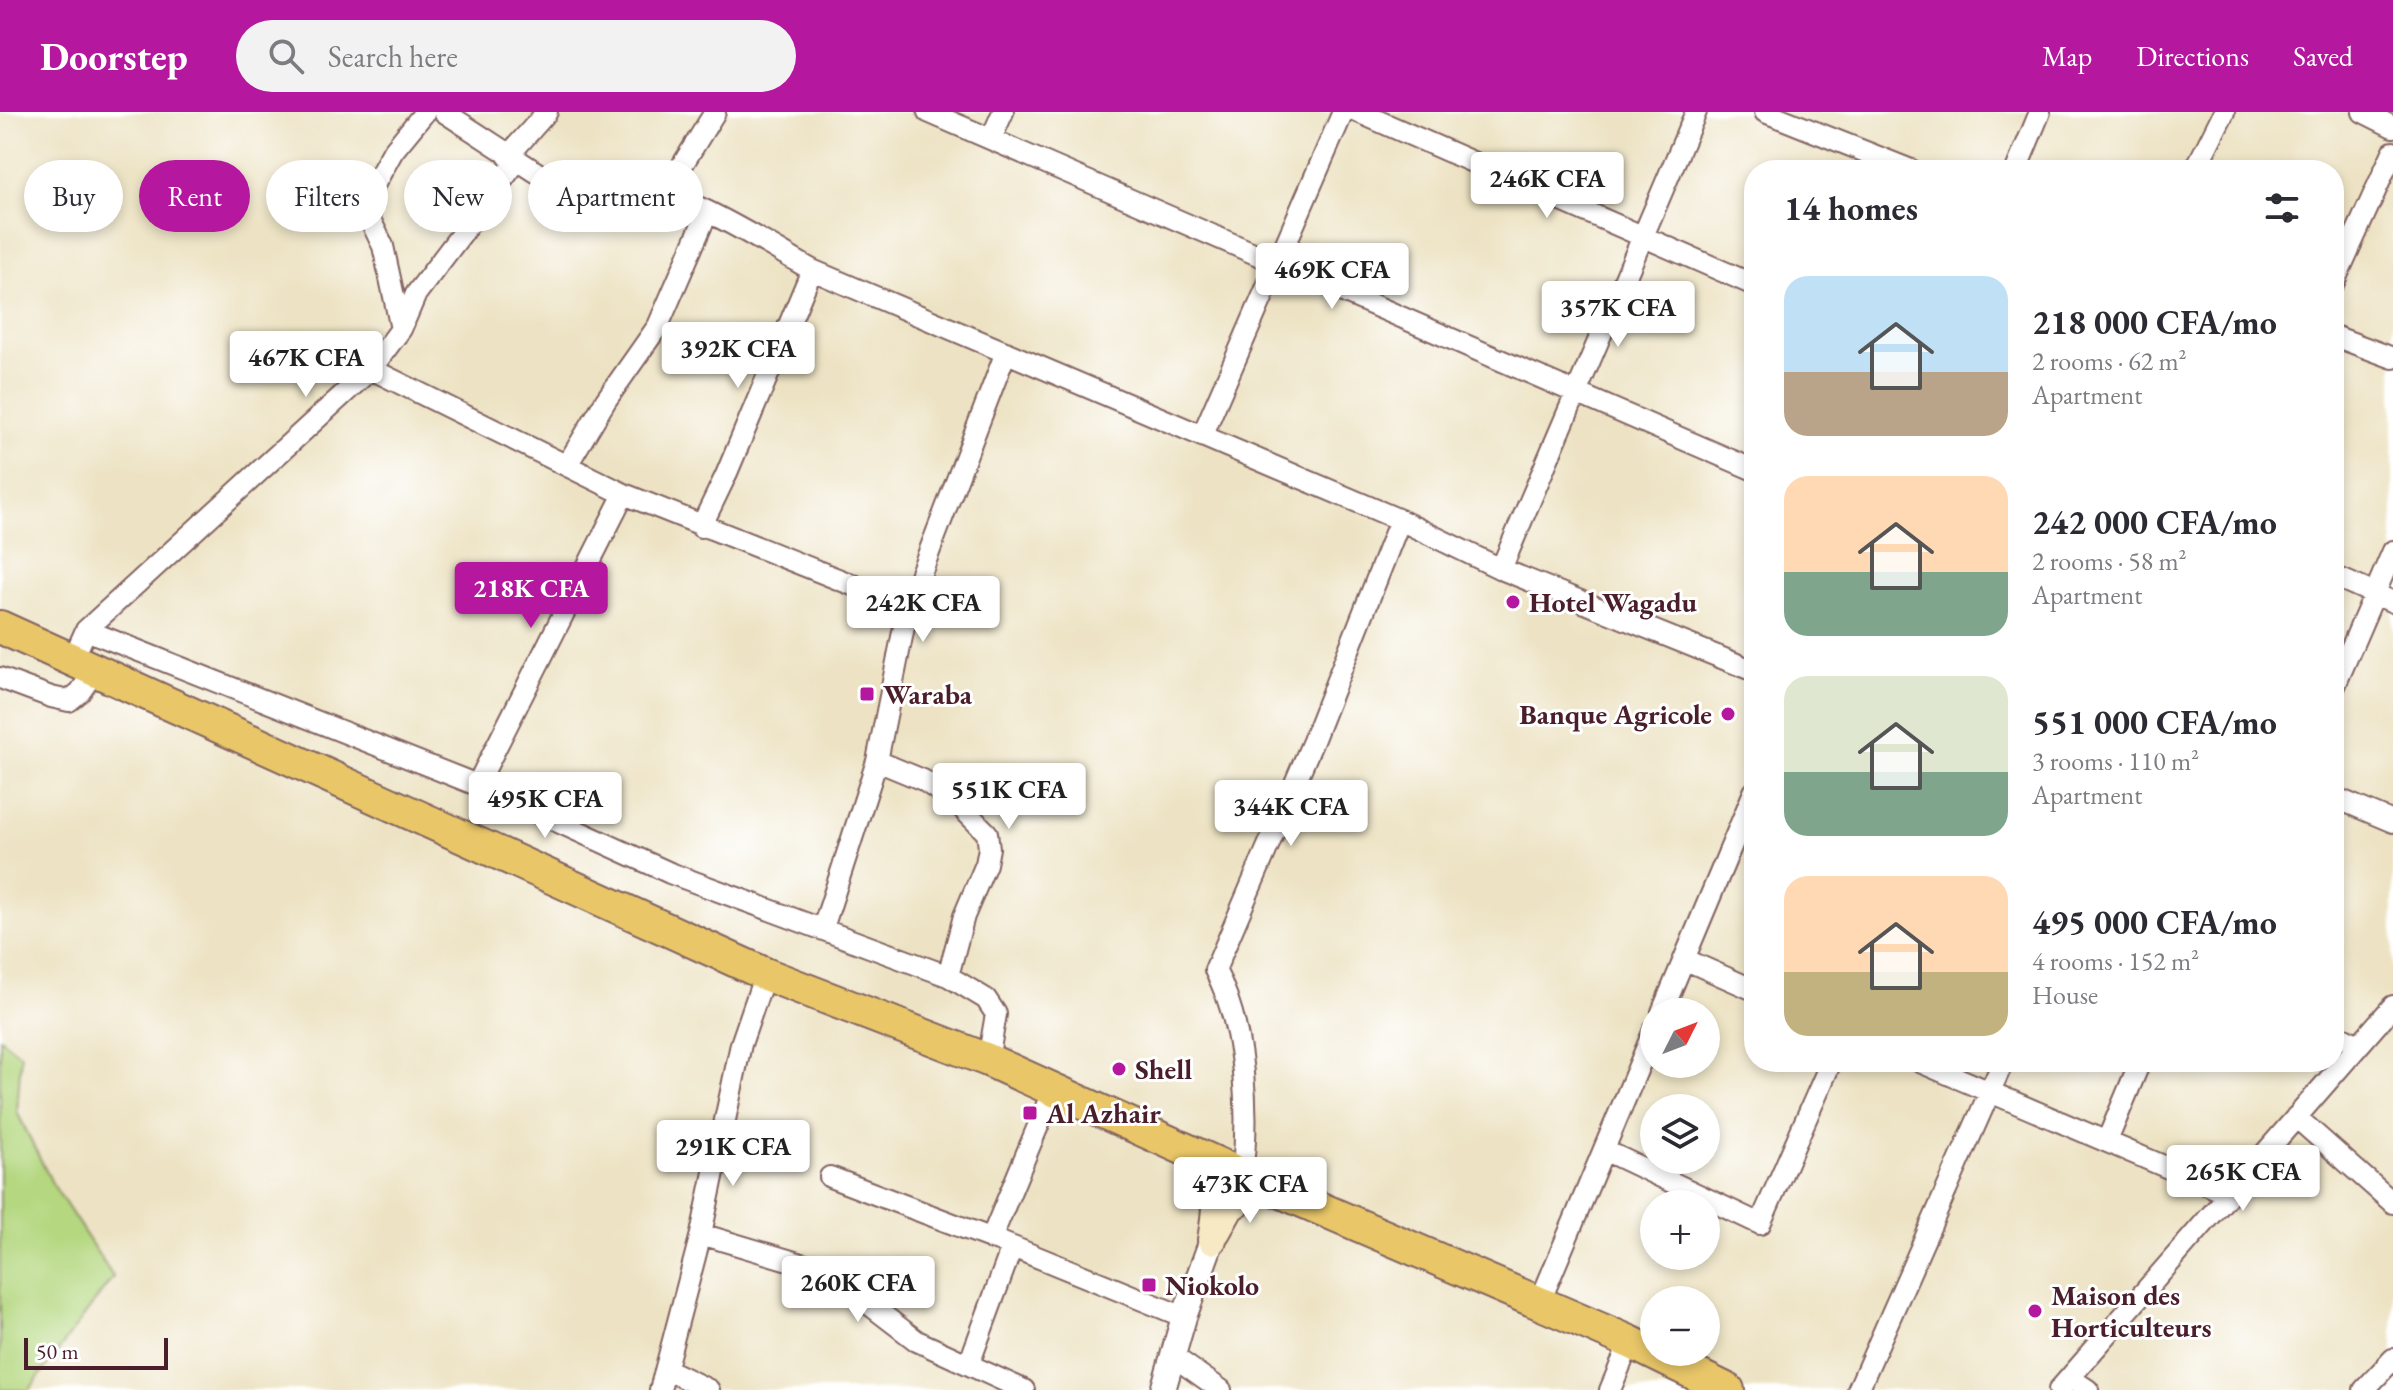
<!DOCTYPE html>
<html lang="en">
<head>
<meta charset="utf-8">
<style>
	:root { --surface:#fff; --page:#f2f2f3; --text:#2b2b33; --muted:#7c7c81; --accent:#b5179e }
	body { margin:0; font-family:"EB Garamond",serif; background:var(--page); color:var(--text); height:100vh; display:flex; flex-direction:column; font-size:30px; white-space:nowrap }
	* { box-sizing:border-box; margin:0 }
	p { font-size:26px; color:var(--muted) }
	.icon { flex:none; width:44px; height:44px; fill:none; stroke:currentColor; stroke-width:2; stroke-linecap:round; stroke-linejoin:round }
	.map { position:relative; flex:1; overflow:hidden }
	.side { position:absolute; left:1744px; top:48px; width:600px; height:912px; display:flex; flex-direction:column; background:var(--surface); border-radius:32px; box-shadow:0 4px 12px #0003 }
	.side>* { flex:none }
	.banner { position:absolute; left:24px; top:48px; width:760px; height:72px; display:flex; gap:16px }
	.needle { width:52px; rotate:48deg }
	.controls { position:absolute; left:1640px; top:886px; display:grid; gap:16px }
	.controls a { display:grid; place-items:center; width:80px; height:80px; border-radius:50%; background:var(--surface); box-shadow:0 4px 12px #0003; font-size:40px }
	.scale { position:absolute; left:24px; bottom:20px; width:144px; box-sizing:border-box; padding-left:8px; border:4px solid #4a1f2b; border-top:0; font-size:22px; line-height:28px; white-space:nowrap; color:#4a1f2b; -webkit-text-stroke:6px #fff; paint-order:stroke }
	.price { position:absolute; translate:-50% -68px; padding:0 18px; border-radius:8px; background:#fff; color:#222; font-size:26px; line-height:52px; filter:drop-shadow(0 2px 4px #0008) }
	.price::after { content:''; position:absolute; left:50%; top:48px; width:24px; height:18px; margin-left:-12px; background:inherit; clip-path:polygon(0 0,100% 0,50% 100%) }
	.price.on { background:var(--accent); color:#fff }
	ul { padding:0; list-style:none }
	li { display:flex; align-items:center; gap:24px; height:200px; padding:0 40px }
	li span { display:grid; place-items:center; flex:none; width:224px; height:160px; border-radius:24px; color:#555 }
	li>.icon { margin-inline-start:auto }
	span .icon { width:96px; height:96px; fill:#fffc; stroke-width:1 }
	li b { font-size:34px }
	h2 { display:flex; justify-content:space-between; align-items:center; height:96px; padding:0 40px; font-size:34px }
	.chip { padding:0 28px; border-radius:36px; background:var(--surface); box-shadow:0 4px 12px #0003; font-size:28px; line-height:72px }
	.chip.on { background:var(--accent); color:#fff }
	header { display:flex; align-items:center; gap:48px; box-sizing:border-box; height:112px; padding:0 40px; background:var(--accent); color:#fff }
	header strong { font-size:38px }
	nav { display:flex; gap:44px; margin-inline-start:auto; font-size:28px }
	.search { width:560px; height:72px; background:var(--page); display:flex; align-items:center; gap:20px; box-sizing:border-box; padding:0 28px; border-radius:44px; color:var(--muted); font-size:30px }
	.map>svg:first-child { display:block }
</style>
</head>
<body>
<header>
<strong>Doorstep</strong>
<div class="search"><svg class="icon" aria-label="search" viewBox="0 0 24 24"><circle cx="10" cy="10" r="6"/><path d="M15 15l6 6"/></svg>Search here</div>
<nav><a>Map</a><a>Directions</a><a>Saved</a></nav>
</header>
<div class="map">
<svg width="2393" height="1278" viewBox="0 0 2393 1278">
	<rect width="100%" height="100%" fill="#fff"/>
	<filter id="ink" filterUnits="userSpaceOnUse"><feTurbulence type="fractalNoise" baseFrequency=".0125" numOctaves="2"/><feDisplacementMap in="SourceGraphic" scale="16" xChannelSelector="R" yChannelSelector="G"/><feConvolveMatrix kernelMatrix="1 2 1 2 8 2 1 2 1" color-interpolation-filters="sRGB"/></filter>
	<filter id="wash" filterUnits="userSpaceOnUse"><feTurbulence type="fractalNoise" baseFrequency=".006" numOctaves="4" result="noise"/><feDisplacementMap in="SourceGraphic" scale="32" xChannelSelector="R" yChannelSelector="G"/><feGaussianBlur stdDeviation="1.8" result="paint"/><feColorMatrix in="noise" values="0 0 0 0 0 0 0 0 0 0 0 0 0 0 0 0 0 1.4 0 .05"/><feComposite in="paint" operator="in"/></filter>
	<g filter="url(#wash)">
		<rect width="100%" height="100%" fill="#ede3c4"/>
		<path fill="#b4d77f" stroke="#7f7b55" stroke-width="2" d="M0,926L21,943L17,1000L52,1071L113,1165L29,1278H0Z"/>
	</g>
	<g filter="url(#ink)">
		<g fill="none" stroke-linecap="round" stroke-linejoin="round">
			<defs>
				<path id="minor" d="M444,0L568,81C587,79 609,73 629,74C678,75 768,133 812,158L1400,408L1501,457L1754,559
					M928,0L1754,358
					M1358,0L1754,173
					M1765,0L1911,58
					M2363,0L2393,15
					M991,27L1003,0
					M508,44L547,0
					M2016,58L2040,0
					M2195,58L2224,0
					M665,81L715,0
					M2334,170L2393,40
					M401,217L383,134L363,93L393,39L425,0
					M2334,224L2393,246
					M371,257L624,382L908,495
					M1202,324L1343,0
					M567,353L606,288L658,214L707,101
					M701,415L726,363L812,158
					M1501,457L1696,0
					M2334,464L2393,490
					M86,518L477,673L670,761L948,864L986,887L996,902L988,948
					M73,547L86,518L371,257L401,217L416,182L516,50
					M0,566L51,585L69,589L80,580L96,557
					M2334,576L2393,439
					M877,649L923,668L959,693L987,721L989,736L986,752L964,804L948,864
					M477,673L624,382
					M2334,685L2393,710
					M823,816L877,649L908,495L1006,240
					M1684,847L1754,878
					M1662,900L1754,680
					M2334,921L2359,933
					M1920,950L2229,1082
					M2296,1005L2393,1091
					M2107,1029L2140,950
					M1604,1038L1760,1112L1831,950
					M1242,1063C1250,1001 1245,914 1215,858L1313,629L1400,408
					M830,1065L998,1129L1184,1205
					M701,1122L815,1156L836,1167L917,1229L1024,1278
					M991,1127L1053,978
					M1539,1192L1654,918
					M1173,1244L1221,1278
					M969,1252L1012,1135
					M666,1257L709,1278
					M2070,1266L2088,1278
					M660,1278L701,1122L741,932L765,862
					M1610,1278L1630,1230
					M1858,1278L2003,950
					M2059,1278L2393,894
					M2364,1278L2393,1247"/>
				<path id="tertiary" d="M1163,1278L1184,1205L1212,1128"/>
				<path id="secondary" d="M1204,1046C1219,1079 1218,1093 1212,1128
					M1216,1120L1230,1095L1264,1073"/>
				<path id="primary" d="M0,515L765,862L988,948L1242,1063L1630,1230L1728,1278"/>
			</defs>
			<use href="#minor" stroke="#836461" stroke-width="24"/>
			<use href="#tertiary" stroke="#836461" stroke-width="28"/>
			<use href="#secondary" stroke="#836461" stroke-width="32"/>
			<use href="#primary" stroke="#836461" stroke-width="36"/>
			<use href="#minor" stroke="#fff" stroke-width="20"/>
			<use href="#tertiary" stroke="#fff" stroke-width="24"/>
			<use href="#secondary" stroke="#f6e9c3" stroke-width="28"/>
			<use href="#primary" stroke="#e9c769" stroke-width="32"/>
		</g>
	</g>
	<g fill="#b5179e" stroke="#fff" stroke-width="3">
		<circle cx="1513" cy="490" r="8"/>
		<rect x="859" y="574" width="16" height="16" rx="4"/>
		<circle cx="1728" cy="602" r="8"/>
		<circle cx="1119" cy="957" r="8"/>
		<rect x="1022" y="993" width="16" height="16" rx="4"/>
		<rect x="1141" y="1165" width="16" height="16" rx="4"/>
		<circle cx="2035" cy="1199" r="8"/>
	</g>
	<g text-anchor="middle" stroke-width="6" stroke-linejoin="round" paint-order="stroke">
		<g font-size="28" font-weight="bold" fill="#4a1f2b" stroke="#fff" text-anchor="start">
			<text x="1529" y="500">Hotel Wagadu</text>
			<text x="883" y="592">Waraba</text>
			<text x="1712" y="612" text-anchor="end">Banque Agricole</text>
			<text x="1135" y="967">Shell</text>
			<text x="1046" y="1011">Al Azhair</text>
			<text x="1165" y="1183">Niokolo</text>
			<text x="2051" y="1193">Maison des<tspan x="2051" dy="32">Horticulteurs</tspan></text>
		</g>
	</g>
</svg>
<div class="controls">
<a><svg class="needle" viewBox="-14 -14 28 28"><path d="M0-13l5 13h-10z" fill="#e53935"/><path d="M0 13l5-13h-10z" fill="#7c7c81"/></svg></a>
<a><svg class="icon" aria-label="layers" viewBox="0 0 24 24"><path d="M12 4l9 5-9 5-9-5zM3 14l9 5 9-5"/></svg></a>
<a>+</a>
<a>−</a>
</div>
<div class="scale">50 m</div>
<b class="price" style="left:1547px;top:108px">246K CFA</b>
<b class="price" style="left:1332px;top:199px">469K CFA</b>
<b class="price" style="left:1618px;top:237px">357K CFA</b>
<b class="price" style="left:738px;top:278px">392K CFA</b>
<b class="price" style="left:306px;top:287px">467K CFA</b>
<b class="price on" style="left:531px;top:518px">218K CFA</b>
<b class="price" style="left:923px;top:532px">242K CFA</b>
<b class="price" style="left:1009px;top:719px">551K CFA</b>
<b class="price" style="left:545px;top:728px">495K CFA</b>
<b class="price" style="left:1291px;top:736px">344K CFA</b>
<b class="price" style="left:733px;top:1076px">291K CFA</b>
<b class="price" style="left:2243px;top:1101px">265K CFA</b>
<b class="price" style="left:1250px;top:1113px">473K CFA</b>
<b class="price" style="left:858px;top:1212px">260K CFA</b>
<div class="banner">
<a class="chip">Buy</a>
<a class="chip on">Rent</a>
<a class="chip">Filters</a>
<a class="chip">New</a>
<a class="chip">Apartment</a>
</div>
<section class="side">
<h2>14 homes<svg class="icon" aria-label="filters" viewBox="0 0 24 24"><path d="M4 7h16M4 17h16"/><circle cx="9" cy="7" r="2"/><circle cx="15" cy="17" r="2"/></svg></h2>
<ul>
<li><span style="background:linear-gradient(#bfe0f5 60%,#b9a48a 0)"><svg class="icon" aria-label="home" viewBox="0 0 24 24"><path d="M3 11l9-7 9 7M6 9v11h12V9"/></svg></span><div><b>218 000 CFA/mo</b><p>2 rooms · 62 m²</p><p>Apartment</p></div></li>
<li><span style="background:linear-gradient(#ffd9b3 60%,#7fa58c 0)"><svg class="icon" aria-label="home" viewBox="0 0 24 24"><path d="M3 11l9-7 9 7M6 9v11h12V9"/></svg></span><div><b>242 000 CFA/mo</b><p>2 rooms · 58 m²</p><p>Apartment</p></div></li>
<li><span style="background:linear-gradient(#dfe7d0 60%,#7fa58c 0)"><svg class="icon" aria-label="home" viewBox="0 0 24 24"><path d="M3 11l9-7 9 7M6 9v11h12V9"/></svg></span><div><b>551 000 CFA/mo</b><p>3 rooms · 110 m²</p><p>Apartment</p></div></li>
<li><span style="background:linear-gradient(#ffd9b3 60%,#c2b280 0)"><svg class="icon" aria-label="home" viewBox="0 0 24 24"><path d="M3 11l9-7 9 7M6 9v11h12V9"/></svg></span><div><b>495 000 CFA/mo</b><p>4 rooms · 152 m²</p><p>House</p></div></li>
</ul>
</section>
</div>
</body>
</html>
